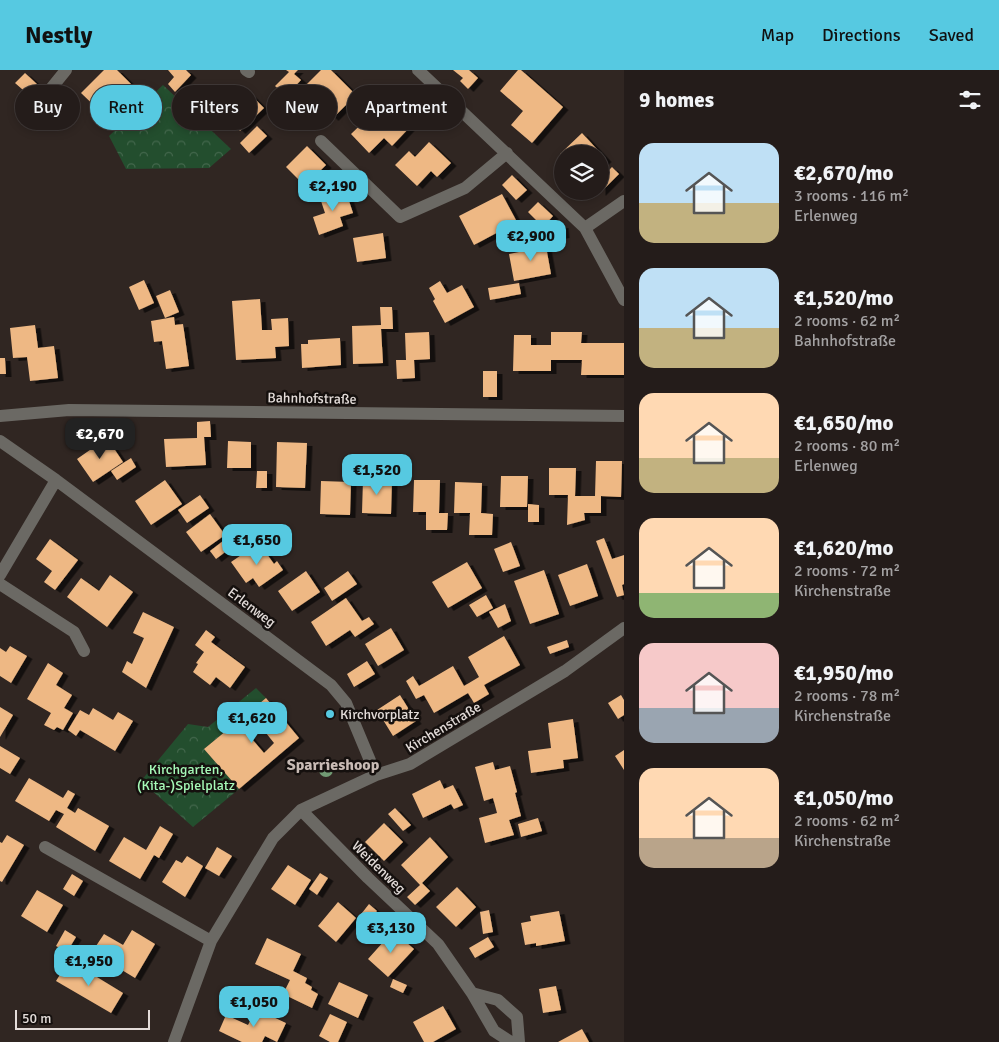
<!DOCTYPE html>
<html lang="en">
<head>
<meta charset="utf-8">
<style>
	:root { --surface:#241c1a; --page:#2c2523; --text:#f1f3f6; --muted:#a3a1a2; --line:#413a39; --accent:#56c9e1 }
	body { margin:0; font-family:Signika,sans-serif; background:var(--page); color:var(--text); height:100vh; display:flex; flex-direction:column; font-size:19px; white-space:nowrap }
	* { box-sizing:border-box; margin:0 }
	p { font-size:16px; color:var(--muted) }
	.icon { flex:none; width:28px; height:28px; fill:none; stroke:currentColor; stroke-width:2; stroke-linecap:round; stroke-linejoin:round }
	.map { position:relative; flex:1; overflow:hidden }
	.drawer { display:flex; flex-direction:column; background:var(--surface); width:375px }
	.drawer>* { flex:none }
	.top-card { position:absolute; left:15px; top:15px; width:475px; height:45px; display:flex; gap:10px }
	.buttons { position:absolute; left:554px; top:75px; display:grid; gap:10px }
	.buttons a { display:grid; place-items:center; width:55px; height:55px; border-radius:50%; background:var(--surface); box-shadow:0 2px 8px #0003,0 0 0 1px var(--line); font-size:25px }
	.scale { position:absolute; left:15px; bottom:12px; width:135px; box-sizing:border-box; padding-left:5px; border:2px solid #e3dcd9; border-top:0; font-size:14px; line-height:18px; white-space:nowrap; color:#e3dcd9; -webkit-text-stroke:4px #15100e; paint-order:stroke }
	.price { position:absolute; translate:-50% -42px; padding:0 11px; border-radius:10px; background:var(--accent); color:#111; font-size:16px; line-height:32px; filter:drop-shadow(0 1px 2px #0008) }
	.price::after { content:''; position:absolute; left:50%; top:30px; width:15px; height:11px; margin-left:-8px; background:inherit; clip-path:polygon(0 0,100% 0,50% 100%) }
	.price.current { background:#222; color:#fff }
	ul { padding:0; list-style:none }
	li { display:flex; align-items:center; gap:15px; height:125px; padding:0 15px }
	li span { display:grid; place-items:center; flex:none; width:140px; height:100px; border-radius:15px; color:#555 }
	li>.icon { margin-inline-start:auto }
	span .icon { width:60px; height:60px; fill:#fffc; stroke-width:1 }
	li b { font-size:21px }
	h2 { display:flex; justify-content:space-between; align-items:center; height:60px; padding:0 15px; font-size:21px }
	.pill { padding:0 18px; border-radius:22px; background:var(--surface); box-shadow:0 2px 8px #0003,0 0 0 1px var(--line); font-size:18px; line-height:45px }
	.pill.current { background:var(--accent); color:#111 }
	header { display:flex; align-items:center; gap:30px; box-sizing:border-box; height:70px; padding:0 25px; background:var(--accent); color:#111 }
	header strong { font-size:24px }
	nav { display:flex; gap:28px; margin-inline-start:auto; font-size:18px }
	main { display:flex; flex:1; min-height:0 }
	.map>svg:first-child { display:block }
</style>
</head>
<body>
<header>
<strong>Nestly</strong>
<nav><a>Map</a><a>Directions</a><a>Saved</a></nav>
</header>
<main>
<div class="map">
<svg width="624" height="972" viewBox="0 0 624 972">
	<defs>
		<pattern id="forest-crowns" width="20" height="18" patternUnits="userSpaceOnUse" patternTransform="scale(1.25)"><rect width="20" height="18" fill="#234e2e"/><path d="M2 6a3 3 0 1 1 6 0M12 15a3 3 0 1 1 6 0" fill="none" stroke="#43674c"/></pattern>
		<filter id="shadow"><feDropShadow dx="5.5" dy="3" stdDeviation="0" flood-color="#0009"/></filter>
	</defs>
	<rect width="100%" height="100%" fill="#302622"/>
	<path fill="url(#forest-crowns)" d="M163,15L231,79L209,98L126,99L109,66Z
		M256,618L266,628L204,679L239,719L193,757L141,711L188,654L208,657Z"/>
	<path fill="#eeb884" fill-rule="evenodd" filter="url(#shadow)" d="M104,0H117L133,16L104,45L81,23Z
		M168,0H186L191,5L175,22L168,14L174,7Z
		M286,0H298L294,4L301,10L286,26L275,16L289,2Z
		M321,0H331L356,25L333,48L303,18Z
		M453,0H469L478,8L468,19L460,11L463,8Z
		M518,0H521L563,37L532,73L511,55L523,41L500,21Z
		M25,3L39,16L30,26L15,13Z
		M245,19L264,38L240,61L221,42Z
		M375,41L393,59L402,51L409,58L392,76L384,68L369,83L351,64Z
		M257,56L267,66L249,83L240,73Z
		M582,63L606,89L600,95V84H560Z
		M429,72L451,93L437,107L431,101L417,116L395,95L409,81L415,87Z
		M307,76L326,95L305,116L286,97Z
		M612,97L619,104L600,123V109Z
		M512,105L527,120L516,130L502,115Z
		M345,119L353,143L340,147L343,156L319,165L313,147L325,143L320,128Z
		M502,124L517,152L474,175L459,146Z
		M538,132L553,146L543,157L528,142Z
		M563,155L564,165L543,169L541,159Z
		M383,163L386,188L357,192L353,168Z
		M545,171L551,204L514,211L509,184L524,181L523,175Z
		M144,210L154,233L139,240L129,217Z
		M440,211L447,223L462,215L474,237L445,253L433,231L435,229L429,218Z
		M519,213L521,224L490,230L488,218Z
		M170,220L179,242L165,248L156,226Z
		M260,229L262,260H272L271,249L288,248L289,276L275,277L276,288L236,290L232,231Z
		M380,237H392L393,259H381L383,293L353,294L352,256L381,255Z
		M174,247L175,255L183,254L189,296L166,299L162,271L154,272L151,251Z
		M35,255L38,278L54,276L58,308L30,311L27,287L13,288L10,258Z
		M429,262L430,289L414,290L415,308L397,309L396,290H406L405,263Z
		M551,262H582L581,273H624V305H581L582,290H551V301H513L514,265H531V275H551Z
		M340,268L341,295L302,298L301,274H308V270Z
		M0,288H5L6,304H0Z
		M483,301H497V327H483Z
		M210,351L211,367H204L206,395L166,397L164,369L197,368V352Z
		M107,368L123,392L93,412L77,389Z
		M228,371L251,372V398H227Z
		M277,372L307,373L305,418L276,417Z
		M131,388L136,397L117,410L111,401Z
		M596,391H622L621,427L601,426V443H584L585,450L567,455L568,425H549V398H576L575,426H595Z
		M257,401H267V418H256Z
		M501,406H528L527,437H500Z
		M363,409L392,410L391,444L362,443Z
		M165,410L182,434L151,455L135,431Z
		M414,410H440L439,443H448L447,460H426V442H413Z
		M321,411L351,412L350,445L320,444Z
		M455,412L482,413L481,443L493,444L492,465H469L470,443H454Z
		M200,425L209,438L187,453L178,440Z
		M528,434L539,435V452H528Z
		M210,444L225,465L201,482L186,462Z
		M227,468L233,476L216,489L210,481Z
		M604,468L612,489L624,485V514L622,515L624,525L617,527L596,471Z
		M50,469L78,490L55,520L44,512L52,501L36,489Z
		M511,472L520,496L503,502L494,479Z
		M259,473L274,494L277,491L283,500L259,517L253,508L246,513L231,492Z
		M467,492L482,518L448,538L432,512Z
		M587,494L598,526L570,536L558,505Z
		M544,500L559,544L530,554L514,511Z
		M306,501L320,522L292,541L278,521Z
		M348,501L357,514L332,531L324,518Z
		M110,505L133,522L107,557L67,527L81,508L99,521Z
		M486,525L493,538L477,547L469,535Z
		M346,528L362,551L369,547L374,554L355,567L350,560L326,576L311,552Z
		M505,534L511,551L498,558L489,542Z
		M143,542L174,557L146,618L122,602L127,591L132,594L144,568L133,563Z
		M391,558L404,580L378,596L365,574Z
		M206,560L215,567L211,572L245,597L230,618L216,607L210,615L193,602L198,594L196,593L204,582L195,575Z
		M504,566L520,595L484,615L489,624L474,633L468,623L434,643L424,625L416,629L406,611L413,606L419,616L453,596L464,616L479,607L468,587Z
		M567,570L569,577L550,584L547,577Z
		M10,576L27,586L11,613L0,606V578L6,582Z
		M367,591L375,604L354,617L347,604Z
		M48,593L63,603L56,615L72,625L64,638L73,643L63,660L57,657L54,660L44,655L51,643L27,629Z
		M400,625L416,651L393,666L377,640Z
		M621,625L624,630V645L618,649L608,633Z
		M266,628L299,668L239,719L204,679ZM258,653L274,673L264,683L246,662Z
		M0,637L13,645L0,667Z
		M93,638L113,650L118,642L133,651L115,681L80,660L76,666L68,660L80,640L89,645Z
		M573,649L578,688L563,690L564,698L531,703L528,681L551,678L548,653Z
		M0,676L20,688L10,704L0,698Z
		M624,680V700L615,686Z
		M493,692L495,700L510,696L517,722L515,723L521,746L509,750L514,765L485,773L479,748L497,743L493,728L484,731L475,697Z
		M29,708L63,728L68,720L75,724L67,738L75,743L78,738L109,756L95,781L56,757L64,744L56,740L49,751L15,731Z
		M440,710L444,719L453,715L463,735L454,739L451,734L423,748L412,724Z
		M395,738L411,755L403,761L388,744Z
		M538,748L542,761L521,767L518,754Z
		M384,753L403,772L384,791L365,772Z
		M160,756L173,764L159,788L154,785L140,809L109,791L124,767L146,780Z
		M7,765L24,775L2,812L0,811V772L2,773Z
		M430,767L448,787L422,813L430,821L415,835L407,827L420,815L401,795Z
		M217,777L232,786L219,806L205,798Z
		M187,786L203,796L185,827L162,812L176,790L182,793Z
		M288,795L311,810L295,835L271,819Z
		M320,803L328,808L317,825L309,819Z
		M72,804L83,811L74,826L63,819Z
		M457,817L476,837L456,857L436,837Z
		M37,820L63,835L47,862L21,846Z
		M338,832L356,848L336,872L318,856Z
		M369,834L377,841L365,854L358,848Z
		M489,840L493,862L483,864L480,842Z
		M559,841L565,871L536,876V873L525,875L521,853L531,851L530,846Z
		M65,860L76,867L67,882L56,876Z
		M132,860L155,874L135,908L112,894L114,891L94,879L104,864L123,875Z
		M393,861L414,879L388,907L368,889Z
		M488,867L494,877L475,888L469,878Z
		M267,868L301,884L293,901L307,908L305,913L312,917L311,920L318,924L312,938L283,924L290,910L255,894Z
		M69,890L123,923L111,943L56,911Z
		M393,909L407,915L403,923L390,917Z
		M339,912L368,925L358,948L328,934Z
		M556,916L561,940L543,943L539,919Z
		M443,936L456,959L433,972H424L413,952Z
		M256,939L286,953L277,972L265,966L262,972H242L219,961L226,945L248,955Z
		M330,944L347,952L338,972H330L319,966Z
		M582,959L589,972H558Z"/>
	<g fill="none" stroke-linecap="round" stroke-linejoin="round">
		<path stroke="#6b6964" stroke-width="12" d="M246,0L249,2
			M418,0L585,158L624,230
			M36,37L66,0
			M321,71L400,147L465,118L507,83
			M585,158L624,131
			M0,346L69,340L624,346
			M0,371L56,410L331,615L346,633L376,705
			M0,505L56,410
			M0,514L74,562L84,581
			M301,740L368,808L438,874L472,923L494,961L511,972
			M45,777L211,871
			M472,923L498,930L517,947L519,972
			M174,972L211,871L273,768L301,740L376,705L410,694L565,601L624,558"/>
	</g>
	<circle fill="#719b74" cx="326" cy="700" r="7"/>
	<circle fill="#56c9e1" stroke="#15100e" stroke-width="2" cx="330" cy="644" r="5"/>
	<g text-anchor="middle" stroke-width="5" stroke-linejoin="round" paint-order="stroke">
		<g font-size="14" fill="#e3dcd9" stroke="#15100e">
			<text transform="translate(312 328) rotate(1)" y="5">Bahnhofstraße</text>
			<text transform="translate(252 537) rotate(37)" y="5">Erlenweg</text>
			<text transform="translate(443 657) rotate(-31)" y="5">Kirchenstraße</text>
			<text transform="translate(379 797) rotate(44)" y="5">Weidenweg</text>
		</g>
		<g font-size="14" fill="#e3dcd9" stroke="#15100e" text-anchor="start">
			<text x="340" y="649">Kirchvorplatz</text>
		</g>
		<g font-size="14" fill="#a6fab8" stroke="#15100e">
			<text x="186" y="704">Kirchgarten,<tspan x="186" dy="16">(Kita-)Spielplatz</tspan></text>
		</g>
		<g font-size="16" font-weight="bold" fill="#c8bbb5" stroke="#15100e">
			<text x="333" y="700">Sparrieshoop</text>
		</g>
	</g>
</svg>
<div class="buttons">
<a><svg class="icon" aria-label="layers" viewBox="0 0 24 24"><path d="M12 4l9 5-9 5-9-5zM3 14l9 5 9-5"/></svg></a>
</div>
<div class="scale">50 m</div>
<b class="price" style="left:333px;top:142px">€2,190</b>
<b class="price" style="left:531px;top:192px">€2,900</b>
<b class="price current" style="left:100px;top:390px">€2,670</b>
<b class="price" style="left:377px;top:426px">€1,520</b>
<b class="price" style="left:257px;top:496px">€1,650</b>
<b class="price" style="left:252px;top:674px">€1,620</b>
<b class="price" style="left:391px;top:884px">€3,130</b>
<b class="price" style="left:89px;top:917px">€1,950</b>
<b class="price" style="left:254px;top:958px">€1,050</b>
<div class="top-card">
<a class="pill">Buy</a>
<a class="pill current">Rent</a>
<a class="pill">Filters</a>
<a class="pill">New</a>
<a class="pill">Apartment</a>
</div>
</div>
<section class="drawer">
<h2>9 homes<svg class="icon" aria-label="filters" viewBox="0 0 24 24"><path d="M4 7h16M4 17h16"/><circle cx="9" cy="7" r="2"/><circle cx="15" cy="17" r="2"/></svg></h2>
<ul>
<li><span style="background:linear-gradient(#bfe0f5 60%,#c2b280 0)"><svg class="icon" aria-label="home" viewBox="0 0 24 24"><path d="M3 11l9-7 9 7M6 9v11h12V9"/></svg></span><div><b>€2,670/mo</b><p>3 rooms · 116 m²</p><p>Erlenweg</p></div></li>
<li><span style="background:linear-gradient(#bfe0f5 60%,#c2b280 0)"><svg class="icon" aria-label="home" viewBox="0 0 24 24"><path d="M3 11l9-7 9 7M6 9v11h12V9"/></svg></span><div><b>€1,520/mo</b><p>2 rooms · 62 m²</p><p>Bahnhofstraße</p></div></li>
<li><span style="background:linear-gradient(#ffd9b3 65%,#c2b280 0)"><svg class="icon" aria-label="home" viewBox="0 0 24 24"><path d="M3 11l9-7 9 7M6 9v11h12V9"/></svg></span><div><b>€1,650/mo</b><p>2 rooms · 80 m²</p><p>Erlenweg</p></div></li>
<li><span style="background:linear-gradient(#ffd9b3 75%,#8fb573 0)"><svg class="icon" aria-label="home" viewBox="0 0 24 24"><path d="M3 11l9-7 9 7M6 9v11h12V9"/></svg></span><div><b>€1,620/mo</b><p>2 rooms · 72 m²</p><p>Kirchenstraße</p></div></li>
<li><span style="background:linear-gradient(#f6c9c9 65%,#9aa5b1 0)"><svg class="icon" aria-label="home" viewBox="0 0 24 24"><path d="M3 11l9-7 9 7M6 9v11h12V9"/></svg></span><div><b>€1,950/mo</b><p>2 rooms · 78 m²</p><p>Kirchenstraße</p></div></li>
<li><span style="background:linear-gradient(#ffd9b3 70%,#b9a48a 0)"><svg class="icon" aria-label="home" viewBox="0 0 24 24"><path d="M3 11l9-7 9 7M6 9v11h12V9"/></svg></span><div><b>€1,050/mo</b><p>2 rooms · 62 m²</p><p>Kirchenstraße</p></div></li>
</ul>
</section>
</main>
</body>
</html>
